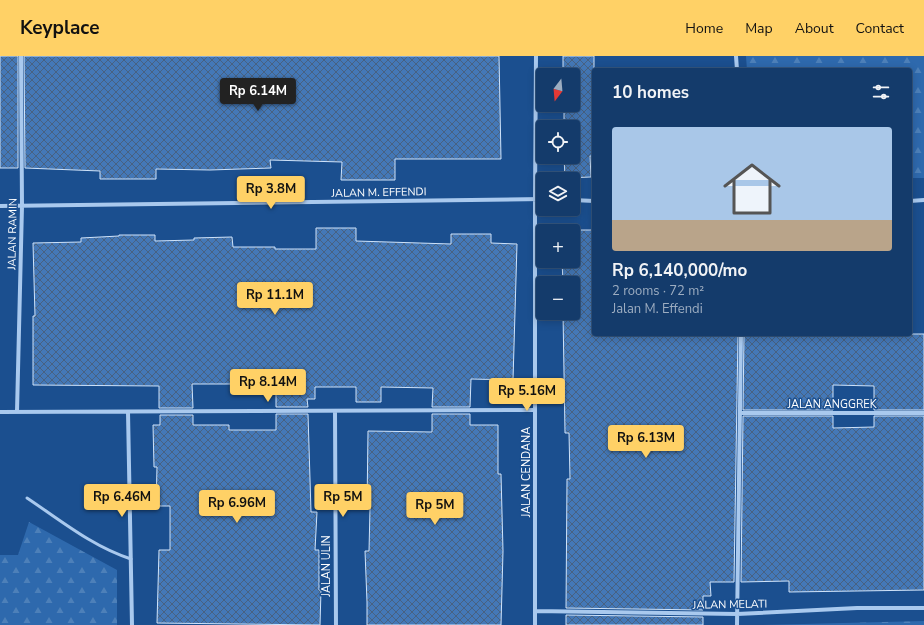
<!DOCTYPE html>
<html lang="en">
<head>
<meta charset="utf-8">
<style>
	:root { --surface:#143b6b; --page:#1d4271; --text:#f1f3f6; --muted:#9dadc1; --line:#33557e; --accent:#ffd166 }
	body { margin:0; font-family:"Nunito Sans",sans-serif; background:var(--page); color:var(--text); height:100vh; display:flex; flex-direction:column; font-size:15px; white-space:nowrap }
	* { box-sizing:border-box; margin:0 }
	p { font-size:13px; color:var(--muted) }
	.icon { flex:none; width:22px; height:22px; fill:none; stroke:currentColor; stroke-width:2; stroke-linecap:round; stroke-linejoin:round }
	.map { position:relative; flex:1; overflow:hidden }
	.panel { position:absolute; left:592px; top:12px; width:320px; height:268px; display:flex; flex-direction:column; background:var(--surface); border-radius:4px; box-shadow:0 2px 10px #0003,0 0 0 1px var(--line) }
	.panel>* { flex:none }
	.needle { width:26px; rotate:196deg }
	.controls { position:absolute; left:536px; top:12px; display:grid; gap:8px }
	.controls a { display:grid; place-items:center; width:44px; height:44px; border-radius:4px; background:var(--surface); box-shadow:0 2px 10px #0003,0 0 0 1px var(--line); font-size:20px }
	.price { position:absolute; translate:-50% -34px; padding:0 9px; border-radius:4px; background:var(--accent); color:#111; font-size:13px; line-height:26px; filter:drop-shadow(0 1px 2px #0008) }
	.price::after { content:''; position:absolute; left:50%; top:24px; width:12px; height:9px; margin-left:-6px; background:inherit; clip-path:polygon(0 0,100% 0,50% 100%) }
	.price.current { background:#222; color:#fff }
	ul { padding:0; list-style:none }
	li { display:grid; align-content:center; gap:8px; height:212px; padding:0 20px }
	li span { display:grid; place-items:center; height:124px; border-radius:4px; color:#555 }
	li>.icon { margin-inline-start:auto }
	span .icon { width:72px; height:72px; fill:#fffc; stroke-width:1 }
	li b { font-size:17px }
	h2 { display:flex; justify-content:space-between; align-items:center; height:48px; padding:0 20px; font-size:17px }
	header { display:flex; align-items:center; gap:24px; box-sizing:border-box; height:56px; padding:0 20px; background:var(--accent); color:#111 }
	header strong { font-size:19px }
	nav { display:flex; gap:22px; margin-inline-start:auto; font-size:14px }
	.map>svg:first-child { display:block }
</style>
</head>
<body>
<header>
<strong>Keyplace</strong>
<nav><a>Home</a><a>Map</a><a>About</a><a>Contact</a></nav>
</header>
<div class="map">
<svg width="924" height="569" viewBox="0 0 924 569">
	<defs>
		<pattern id="forest-firs" width="22" height="20" patternUnits="userSpaceOnUse"><rect width="22" height="20" fill="#2e69ad"/><path d="M5 1l3.5 6h-7zM16 11l3.5 6h-7z" fill="#4d80b9"/></pattern>
		<pattern id="building-cross-hatch" width="8" height="8" patternUnits="userSpaceOnUse"><rect width="8" height="8" fill="#4478b7"/><path d="M0 0l8 8M0 8l8-8" fill="none" stroke="#486282"/></pattern>
	</defs>
	<rect width="100%" height="100%" fill="#1b4f8f"/>
	<path fill="url(#forest-firs)" d="M746,0H924V122H910V14H747Z
		M29,466L117,514V569H0V499H18Z
		M924,565V569H763Z"/>
	<path fill="url(#building-cross-hatch)" stroke="#cfe3fa" d="M0,0H18V112H0Z
		M24,0H499L501,103H395V124H341L342,106L270,104L271,112L210,114L156,113V123H100V115L25,112Z
		M563,0H594V100H590L591,121L565,122L564,101H573V71H564V49H573V19H563Z
		M316,172H356V185L451,188V178H491V187L517,188L513,324L471,323L470,351H432L433,332L381,331V346H356V331H315V343H307L308,351H276V333H235V328H192L193,352H159V330L33,329V260H35L33,187L81,186V182L119,180V179H155V185L194,184V182L232,181L233,191H275V193H316Z
		M562,174H594V278H738L734,526H710L711,540H703V554L566,552L567,423H570L569,377H565L563,257H573V227H563L562,205H573V175Z
		M744,278H924V354H874V330L833,329V354H743Z
		M276,358H308L311,456H317L315,494H319V534H321L320,569L157,567L159,494H170V450H156L157,411H154L153,369H160V359H193V369H229V374H276Z
		M432,358H470V369H498V418H501L503,495L501,569H367V546L365,495H369L370,452H367L368,375L432,376Z
		M743,360H833V372L874,371V360H924V534L789,536V525L741,526Z
		M566,559L703,561V569H566Z"/>
	<g fill="none" stroke-linecap="round" stroke-linejoin="round">
		<path stroke="#a9c9ee" stroke-width="3" d="M27,442C60,464 93,491 131,503"/>
		<path stroke="#a9c9ee" stroke-width="4" d="M736,0L737,14
			M573,144L594,145
			M910,145L924,144
			M0,150L543,143
			M335,355L336,569
			M0,356L535,354
			M17,356L22,150L21,0
			M128,356L132,569
			M740,357H924
			M535,555L737,558L857,552H924
			M535,569V143L536,0
			M737,569L741,278"/>
	</g>
	<g text-anchor="middle" stroke-width="3" stroke-linejoin="round" paint-order="stroke">
		<g font-size="11" fill="#fff" stroke="#1b4f8f">
			<text transform="translate(379 136) rotate(-1)" y="4">JALAN M. EFFENDI</text>
			<text transform="translate(12 178) rotate(-89)" y="4">JALAN RAMIN</text>
			<text x="832" y="352">JALAN ANGGREK</text>
			<text transform="translate(526 416) rotate(-90)" y="4">JALAN CENDANA</text>
			<text transform="translate(326 510) rotate(-90)" y="4">JALAN ULIN</text>
			<text transform="translate(730 548) rotate(-1)" y="4">JALAN MELATI</text>
		</g>
	</g>
</svg>
<div class="controls">
<a><svg class="needle" viewBox="-14 -14 28 28"><path d="M0-13l5 13h-10z" fill="#e53935"/><path d="M0 13l5-13h-10z" fill="#9dadc1"/></svg></a>
<a><svg class="icon" aria-label="locate" viewBox="0 0 24 24"><circle cx="12" cy="12" r="6"/><path d="M12 2v4M12 18v4M2 12h4M18 12h4"/></svg></a>
<a><svg class="icon" aria-label="layers" viewBox="0 0 24 24"><path d="M12 4l9 5-9 5-9-5zM3 14l9 5 9-5"/></svg></a>
<a>+</a>
<a>−</a>
</div>
<b class="price current" style="left:258px;top:56px">Rp 6.14M</b>
<b class="price" style="left:271px;top:154px">Rp 3.8M</b>
<b class="price" style="left:275px;top:260px">Rp 11.1M</b>
<b class="price" style="left:268px;top:347px">Rp 8.14M</b>
<b class="price" style="left:527px;top:356px">Rp 5.16M</b>
<b class="price" style="left:646px;top:403px">Rp 6.13M</b>
<b class="price" style="left:122px;top:462px">Rp 6.46M</b>
<b class="price" style="left:343px;top:462px">Rp 5M</b>
<b class="price" style="left:237px;top:468px">Rp 6.96M</b>
<b class="price" style="left:435px;top:470px">Rp 5M</b>
<section class="panel">
<h2>10 homes<svg class="icon" aria-label="filters" viewBox="0 0 24 24"><path d="M4 7h16M4 17h16"/><circle cx="9" cy="7" r="2"/><circle cx="15" cy="17" r="2"/></svg></h2>
<ul>
<li><span style="background:linear-gradient(#a9c7e8 75%,#b9a48a 0)"><svg class="icon" aria-label="home" viewBox="0 0 24 24"><path d="M3 11l9-7 9 7M6 9v11h12V9"/></svg></span><div><b>Rp 6,140,000/mo</b><p>2 rooms · 72 m²</p><p>Jalan M. Effendi</p></div></li>
</ul>
</section>
</div>
</body>
</html>
